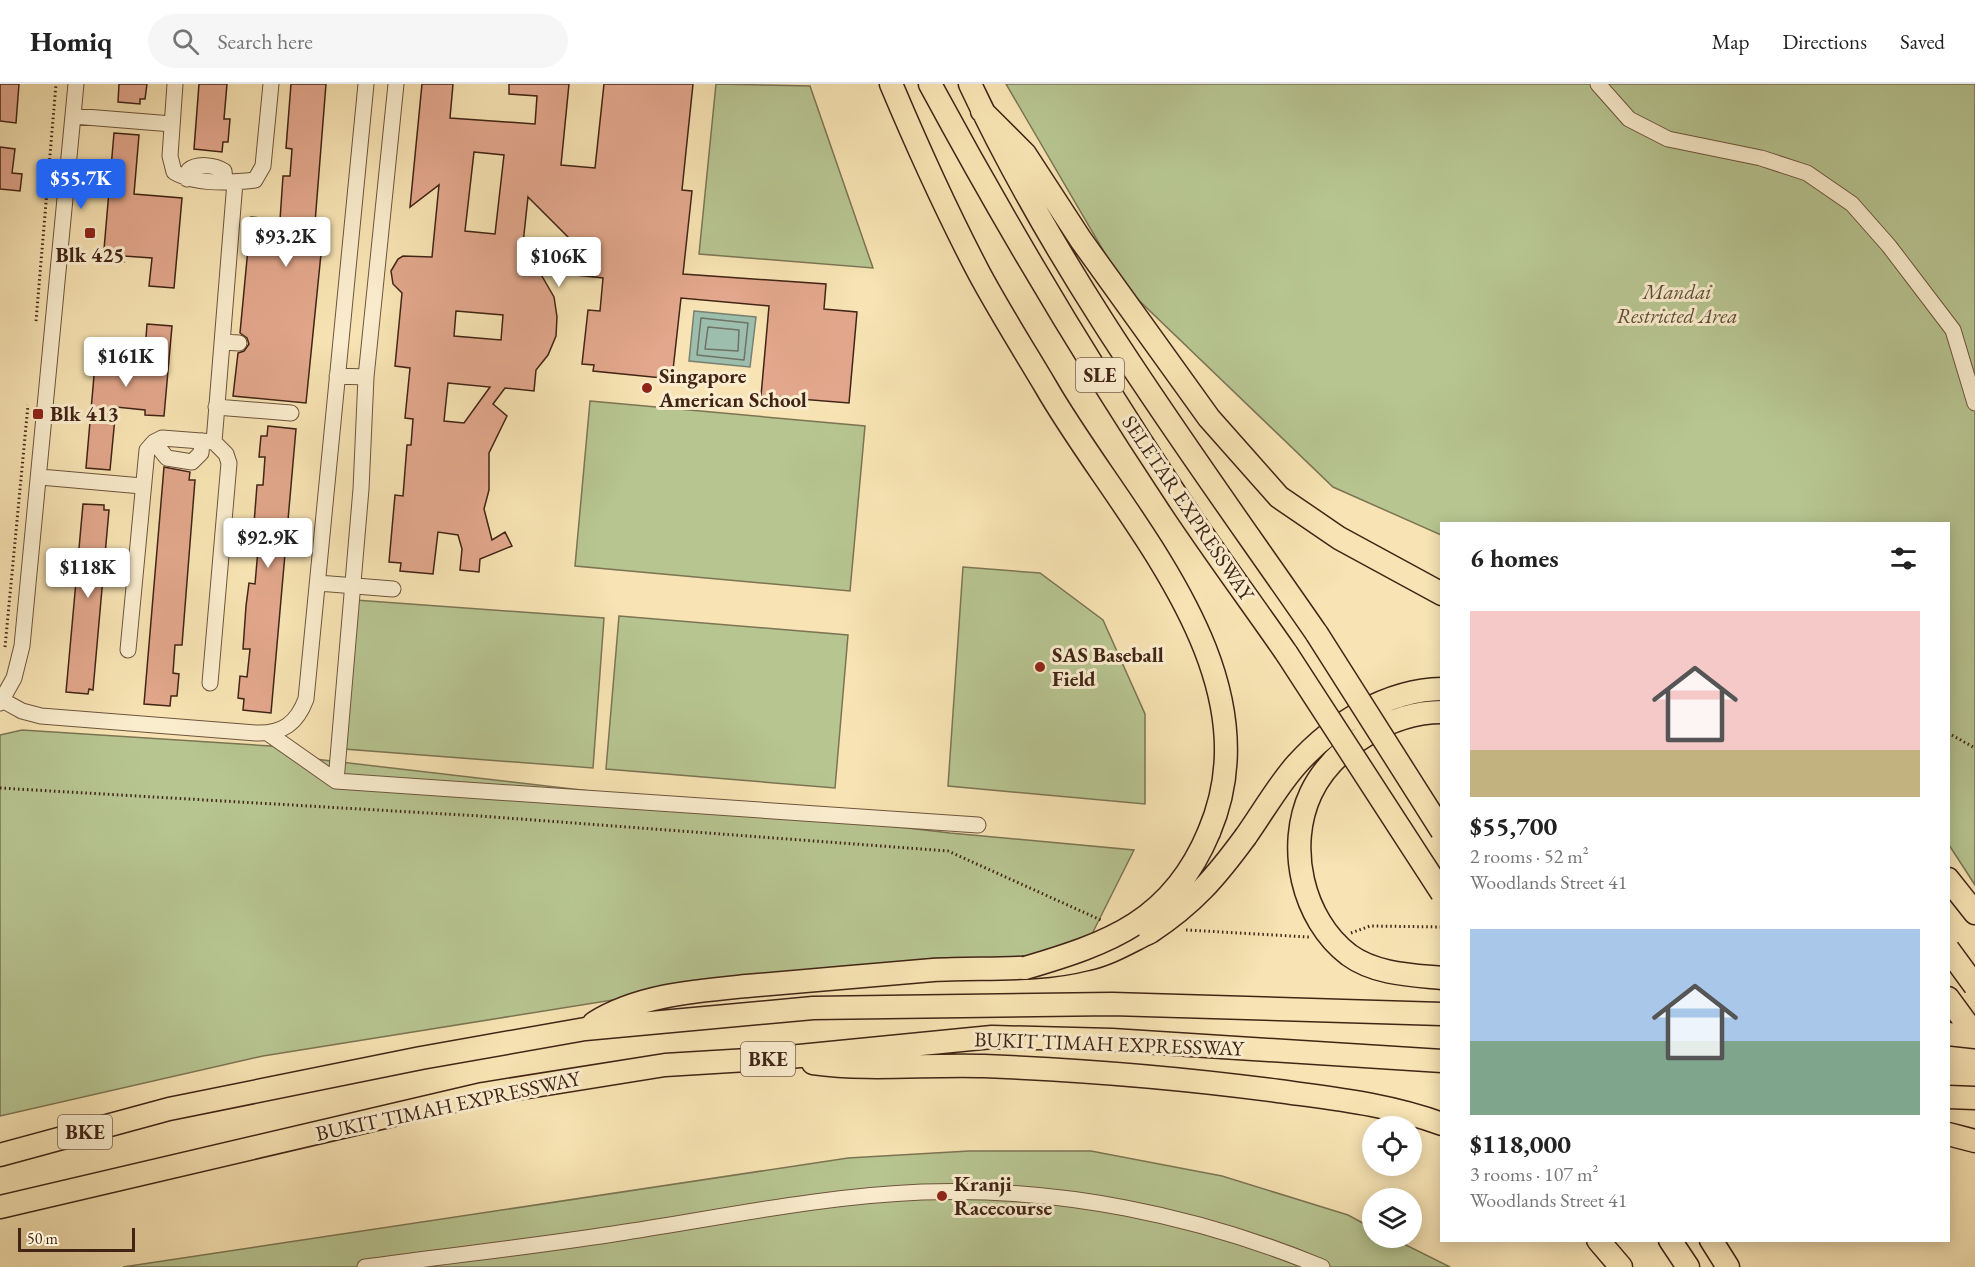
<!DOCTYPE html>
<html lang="en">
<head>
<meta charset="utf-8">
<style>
	:root { --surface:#fff; --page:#f6f6f6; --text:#222; --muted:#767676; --line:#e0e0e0; --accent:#2563eb }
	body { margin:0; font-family:"EB Garamond",serif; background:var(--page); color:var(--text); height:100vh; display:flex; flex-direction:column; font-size:22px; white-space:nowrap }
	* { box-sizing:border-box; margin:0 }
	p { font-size:20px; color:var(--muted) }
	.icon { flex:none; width:33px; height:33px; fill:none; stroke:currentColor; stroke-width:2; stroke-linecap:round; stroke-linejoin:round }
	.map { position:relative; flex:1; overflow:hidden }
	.side { position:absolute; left:1440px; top:438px; width:510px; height:720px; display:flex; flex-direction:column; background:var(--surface); border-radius:0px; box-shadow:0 3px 15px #0003 }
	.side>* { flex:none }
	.fabs { position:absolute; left:1362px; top:1032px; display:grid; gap:12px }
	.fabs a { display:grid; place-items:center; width:60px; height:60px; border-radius:50%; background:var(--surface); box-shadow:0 3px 15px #0003; font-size:30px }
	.scale { position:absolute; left:18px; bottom:15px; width:117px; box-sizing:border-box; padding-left:6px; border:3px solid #412416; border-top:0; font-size:16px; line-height:21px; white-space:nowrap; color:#412416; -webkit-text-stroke:4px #faedce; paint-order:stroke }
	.price { position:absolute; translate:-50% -51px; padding:0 14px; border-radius:6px; background:#fff; color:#222; font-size:20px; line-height:39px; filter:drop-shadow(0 2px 3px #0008) }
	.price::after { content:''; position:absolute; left:50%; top:36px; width:18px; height:14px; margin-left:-9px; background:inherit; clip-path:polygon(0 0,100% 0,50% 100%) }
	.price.current { background:var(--accent); color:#fff }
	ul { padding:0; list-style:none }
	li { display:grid; align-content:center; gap:12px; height:318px; padding:0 30px }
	li span { display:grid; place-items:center; height:186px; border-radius:0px; color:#555 }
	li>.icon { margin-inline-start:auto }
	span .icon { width:108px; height:108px; fill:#fffc; stroke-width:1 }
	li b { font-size:26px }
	h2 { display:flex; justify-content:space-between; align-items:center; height:72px; padding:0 30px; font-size:26px }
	header { display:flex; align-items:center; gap:36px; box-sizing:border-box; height:84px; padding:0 30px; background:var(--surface); border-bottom:2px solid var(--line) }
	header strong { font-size:28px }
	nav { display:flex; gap:33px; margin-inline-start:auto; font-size:21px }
	.search { width:420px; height:54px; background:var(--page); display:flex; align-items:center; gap:15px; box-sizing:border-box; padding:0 21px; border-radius:33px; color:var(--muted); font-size:22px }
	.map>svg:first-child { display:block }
</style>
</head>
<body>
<header>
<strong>Homiq</strong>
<div class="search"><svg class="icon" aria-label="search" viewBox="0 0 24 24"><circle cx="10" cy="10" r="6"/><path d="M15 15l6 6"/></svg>Search here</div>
<nav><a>Map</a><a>Directions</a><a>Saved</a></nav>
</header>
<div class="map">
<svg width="1975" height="1183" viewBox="0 0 1975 1183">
	<rect width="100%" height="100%" fill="#f7e3b3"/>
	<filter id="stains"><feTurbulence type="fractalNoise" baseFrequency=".00333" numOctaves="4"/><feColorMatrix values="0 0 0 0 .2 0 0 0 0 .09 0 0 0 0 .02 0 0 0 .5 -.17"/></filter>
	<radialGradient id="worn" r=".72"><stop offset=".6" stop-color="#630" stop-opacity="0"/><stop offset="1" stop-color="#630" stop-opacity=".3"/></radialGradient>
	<path fill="#b7c591" stroke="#7c7454" stroke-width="1.5" d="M716,0L810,2L873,184L699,170Z
		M1006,0H1975V801L1949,761L1948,440H1442L1441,451L1333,403L1124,202Z
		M590,317L865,342L850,507L575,482Z
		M963,483L1040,489L1103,536L1145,630V720L948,702Z
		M355,516L604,534L593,684L344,665Z
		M619,532L848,551L835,704L606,685Z
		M22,646L287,663L306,674L950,749L1134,766L1092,850L1020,875L938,874L768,891L263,972L0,1032V651Z
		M969,1067H1091L1222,1092L1348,1131L1372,1144V1154H1392L1450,1183H123L848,1074Z"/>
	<path fill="#9dbead" stroke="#788071" stroke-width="1.5" d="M694,227L756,233L750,283L689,277Z"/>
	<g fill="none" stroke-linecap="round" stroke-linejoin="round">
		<path stroke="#6f7162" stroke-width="1.5" d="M701,234L748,239L744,276L697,271Z
			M708,243L739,246L738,267L705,265Z"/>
	</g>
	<path fill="#e2a78c" stroke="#412416" stroke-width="1.5" fill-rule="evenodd" d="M0,0H19L16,39L0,37Z
		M119,0H147L145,15H140V20L118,18Z
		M199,0H227L224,35H230L228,58H223L222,68L194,65Z
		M291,0H326L315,139L324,140L306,319L233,312L238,269L244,267L249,260L247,254L240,249L251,133L280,136L283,92H290L292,65L286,64Z
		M422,0H453L450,34L535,40L537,12L509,10V0H569L561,81L595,84L604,0H693L682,106L692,107L683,190L826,200L824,225L857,228L849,319L761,312L769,222L681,214L672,295L593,287L594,281L582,280L588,226L600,227L603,194L539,187L554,213L557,233L556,252L548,271L536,286L534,307L505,304L493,320L507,332L489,369V406L484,425L492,456L505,448L512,462L480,475L479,488L460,486L462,465L458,451L438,448L433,490L400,487L401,479L389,478L395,411L403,412L407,361H411L413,335L405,334L410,284L395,282L402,209L393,200L391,187L398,175L403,172L432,173L439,101L410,123ZM474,68L504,71L495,150L465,147ZM528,113L590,175L522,169ZM456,227L503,231L501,256L454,252ZM448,299L490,303L464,339L444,337Z
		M114,49L139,51L134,110L182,114L174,204L149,202L152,174L124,172V178L103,177Z
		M0,63L15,65L12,89L22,90L20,107L0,105Z
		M147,240L172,242L164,332L145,331V326L116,323L110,386L86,384L97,257L117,259V265L145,268Z
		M268,342L296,345L271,629L243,626L244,615L238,614L240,592L247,593L250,565H243L246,522L249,499L255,500L258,466L252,465L257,401H263L265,373H259L261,352H267Z
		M164,383L190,388L189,396H195L182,561H175L173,589L179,590L177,612H171L170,622L144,620Z
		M83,420L104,421V426H109L93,606L89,605L88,610L66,608Z"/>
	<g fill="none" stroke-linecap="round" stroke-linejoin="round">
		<defs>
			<path id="minor" d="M175,0L170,72L174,88C196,101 230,99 255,96L263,82L271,0
				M1598,0L1629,35L1668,55L1761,74L1807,89L1852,120L1889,162L1953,246L1975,319
				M73,32L172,40
				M187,95L189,86C197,79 215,81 224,87L225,97
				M222,258L239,259
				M337,292L366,293
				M216,323L291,329
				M154,358L167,374L192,378L201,369L202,357
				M214,358L235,98
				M40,393L142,402
				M318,499L393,505
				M128,566L147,366L154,358L162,354L214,358L226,370L229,379L210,599
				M2,616L22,627L41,632L256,649C283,650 297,639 306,615L366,0
				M0,619L14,594L22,562L76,0
				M269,650L336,697L978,741
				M336,697L361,405L366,293L396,0
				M365,1183C452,1171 539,1162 626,1148C724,1133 822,1112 922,1108C1059,1103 1196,1131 1322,1183"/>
			<path id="highway" d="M891,0C918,64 947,128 979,189C1000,228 1024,266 1046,303C1120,432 1278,587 1209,748
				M930,0C1006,141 1089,280 1178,414C1213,467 1251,518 1287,570
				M970,0C1062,197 1194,372 1317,550
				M982,27L1025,70L1081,156L1209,334L1279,413L1339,454L1442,510
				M1442,628C1391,628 1333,663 1311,709C1286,762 1302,835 1349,871C1375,890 1411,891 1442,894
				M1246,752C1263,728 1278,701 1297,680C1333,640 1386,606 1442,605
				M1948,795L1975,829
				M1948,914L1975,951
				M594,939C639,911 696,907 747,902C809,897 871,891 933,886C984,883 1037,888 1087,875C1110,870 1129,858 1150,848
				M1948,950L1975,953
				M813,979C870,987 927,980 984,982C1082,986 1181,994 1278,1007C1335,1015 1387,1020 1442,1040
				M1948,1013L1975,1014
				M1948,1050L1975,1057
				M0,1071L169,1025L421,974L585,945L813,924L1112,920L1442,930
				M0,1123L483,1010L665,981L779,974L992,953L1112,956L1442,977
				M1598,1156L1621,1183
				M1670,1156L1688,1183
				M1711,1156L1728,1183"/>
		</defs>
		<use href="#minor" stroke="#6e543d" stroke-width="17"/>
		<use href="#highway" stroke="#412416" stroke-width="25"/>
		<path stroke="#412416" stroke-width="3" stroke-dasharray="1.5 3" stroke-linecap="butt" d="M36,237L56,0
			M5,563L28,321
			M1948,649L1975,664
			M0,704L480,732L948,767L1103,837
			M1186,846L1309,853
			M1351,849L1370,842L1442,843"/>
		<use href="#minor" stroke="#faedce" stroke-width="15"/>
		<use href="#highway" stroke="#f7e3b3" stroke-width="22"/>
		<defs>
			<path id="highway-bridge" d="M1317,550L1442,747
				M1287,570L1442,809
				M1150,848C1193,820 1216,793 1246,752
				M1948,865L1975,902
				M1025,884C1110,859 1172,837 1209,748"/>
		</defs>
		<use href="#highway-bridge" stroke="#412416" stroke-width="25" stroke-linecap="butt"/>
		<use href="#highway-bridge" stroke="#f7e3b3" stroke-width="22"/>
	</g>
	<g fill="#8f2418" stroke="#faedce" stroke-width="2">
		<rect x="84" y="143" width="12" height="12" rx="3"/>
		<circle cx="647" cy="304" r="6"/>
		<rect x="32" y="324" width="12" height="12" rx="3"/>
		<circle cx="1040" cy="583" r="6"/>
		<circle cx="942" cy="1112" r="6"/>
	</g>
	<g text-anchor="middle" stroke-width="6" stroke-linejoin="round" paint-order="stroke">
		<g fill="#faedce" stroke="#78604d" stroke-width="1.5">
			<rect x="1076" y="274" width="48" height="34" rx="4.5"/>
			<rect x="741" y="958" width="54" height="34" rx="4.5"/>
			<rect x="58" y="1031" width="54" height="34" rx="4.5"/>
		</g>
		<g font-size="20" font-weight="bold" fill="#412416">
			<text x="1100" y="298">SLE</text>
			<text x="768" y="982">BKE</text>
			<text x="85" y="1055">BKE</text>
		</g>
		<g font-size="21" font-weight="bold" fill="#412416" stroke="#faedce" text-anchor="start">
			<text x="90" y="178" text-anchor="middle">Blk 425</text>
			<text x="659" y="299">Singapore<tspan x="659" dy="24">American School</tspan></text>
			<text x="50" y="337">Blk 413</text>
			<text x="1052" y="578">SAS Baseball<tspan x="1052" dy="24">Field</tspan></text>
			<text x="954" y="1107">Kranji<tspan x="954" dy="24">Racecourse</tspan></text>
		</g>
		<g font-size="21" font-style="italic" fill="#5e4c35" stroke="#faedce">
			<text x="1677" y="215">Mandai<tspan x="1677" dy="24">Restricted Area</tspan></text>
		</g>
		<g font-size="21" fill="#412416" stroke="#faedce">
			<text transform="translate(1188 424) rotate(56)" y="7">SELETAR EXPRESSWAY</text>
			<text transform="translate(1109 960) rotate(2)" y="7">BUKIT TIMAH EXPRESSWAY</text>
			<text transform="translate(448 1022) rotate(-12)" y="7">BUKIT TIMAH EXPRESSWAY</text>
		</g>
	</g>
	<rect width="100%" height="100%" filter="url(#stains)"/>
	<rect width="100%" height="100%" fill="url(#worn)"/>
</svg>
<div class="fabs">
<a><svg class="icon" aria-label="locate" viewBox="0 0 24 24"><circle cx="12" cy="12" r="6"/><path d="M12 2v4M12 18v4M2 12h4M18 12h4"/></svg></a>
<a><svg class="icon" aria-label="layers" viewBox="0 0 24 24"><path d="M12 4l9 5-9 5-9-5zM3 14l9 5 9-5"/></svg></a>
</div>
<div class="scale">50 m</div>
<b class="price current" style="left:81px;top:126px">$55.7K</b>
<b class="price" style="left:286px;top:184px">$93.2K</b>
<b class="price" style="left:559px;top:204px">$106K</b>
<b class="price" style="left:126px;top:304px">$161K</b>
<b class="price" style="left:268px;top:485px">$92.9K</b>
<b class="price" style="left:88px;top:515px">$118K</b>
<section class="side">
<h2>6 homes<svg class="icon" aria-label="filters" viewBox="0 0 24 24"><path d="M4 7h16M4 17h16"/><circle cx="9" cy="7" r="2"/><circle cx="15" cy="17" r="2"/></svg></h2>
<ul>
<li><span style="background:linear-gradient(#f6c9c9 75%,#c2b280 0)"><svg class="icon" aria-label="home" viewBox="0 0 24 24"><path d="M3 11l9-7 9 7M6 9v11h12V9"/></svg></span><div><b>$55,700</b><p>2 rooms · 52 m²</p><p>Woodlands Street 41</p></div></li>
<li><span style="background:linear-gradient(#a9c7e8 60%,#7fa58c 0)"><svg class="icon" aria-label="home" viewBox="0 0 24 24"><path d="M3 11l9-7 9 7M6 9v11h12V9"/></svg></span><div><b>$118,000</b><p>3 rooms · 107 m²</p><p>Woodlands Street 41</p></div></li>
</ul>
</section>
</div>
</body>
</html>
